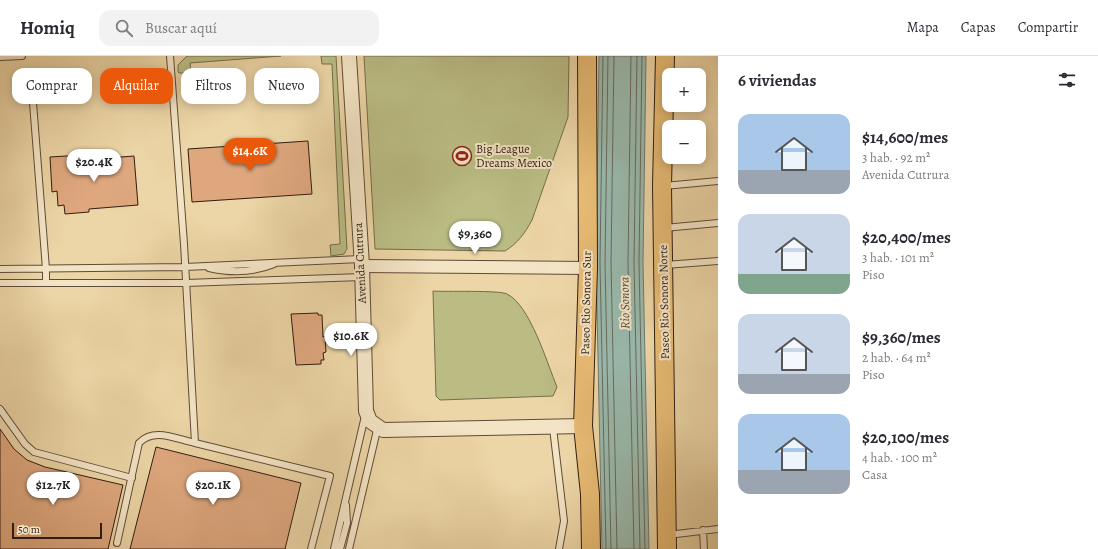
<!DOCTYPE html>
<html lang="es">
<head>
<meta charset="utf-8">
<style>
	:root { --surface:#fff; --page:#f2f2f3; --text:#2b2b33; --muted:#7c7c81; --line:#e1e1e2; --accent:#ea580c }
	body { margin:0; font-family:Alegreya,serif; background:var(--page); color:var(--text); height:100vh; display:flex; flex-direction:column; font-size:15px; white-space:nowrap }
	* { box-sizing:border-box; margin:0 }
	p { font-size:13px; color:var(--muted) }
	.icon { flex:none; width:22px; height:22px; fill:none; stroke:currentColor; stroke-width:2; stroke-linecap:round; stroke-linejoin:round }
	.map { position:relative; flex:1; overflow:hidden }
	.sheet { display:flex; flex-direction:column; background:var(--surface); width:380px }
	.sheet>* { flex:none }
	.hud { position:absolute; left:12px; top:12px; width:380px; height:36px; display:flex; gap:8px }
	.buttons { position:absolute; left:662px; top:12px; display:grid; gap:8px }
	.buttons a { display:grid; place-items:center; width:44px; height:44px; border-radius:8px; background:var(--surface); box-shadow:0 2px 10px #0003; font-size:20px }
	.scale { position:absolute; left:12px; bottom:10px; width:90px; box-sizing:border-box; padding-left:4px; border:2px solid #321d10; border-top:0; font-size:11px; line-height:14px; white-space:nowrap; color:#321d10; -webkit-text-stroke:3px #f3e4c5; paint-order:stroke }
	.price { position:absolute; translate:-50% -34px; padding:0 9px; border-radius:14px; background:#fff; color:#222; font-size:13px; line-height:26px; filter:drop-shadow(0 1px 2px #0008) }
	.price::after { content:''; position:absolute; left:50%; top:24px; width:12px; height:9px; margin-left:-6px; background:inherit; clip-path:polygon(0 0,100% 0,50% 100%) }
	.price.active { background:var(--accent); color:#fff }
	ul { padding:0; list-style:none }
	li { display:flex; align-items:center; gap:12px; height:100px; padding:0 20px }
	li span { display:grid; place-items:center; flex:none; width:112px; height:80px; border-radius:12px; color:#555 }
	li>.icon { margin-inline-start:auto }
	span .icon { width:48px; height:48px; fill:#fffc; stroke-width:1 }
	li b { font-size:17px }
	h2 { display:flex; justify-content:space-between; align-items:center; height:48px; padding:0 20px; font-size:17px }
	.tag { padding:0 14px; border-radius:12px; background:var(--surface); box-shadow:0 2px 10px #0003; font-size:14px; line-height:36px }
	.tag.active { background:var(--accent); color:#fff }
	header { display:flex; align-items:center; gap:24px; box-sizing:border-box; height:56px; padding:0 20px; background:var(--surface); border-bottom:1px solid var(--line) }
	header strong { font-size:19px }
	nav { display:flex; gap:22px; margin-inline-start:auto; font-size:14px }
	.search { width:280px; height:36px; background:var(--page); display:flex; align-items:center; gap:10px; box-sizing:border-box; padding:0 14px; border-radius:12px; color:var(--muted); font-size:15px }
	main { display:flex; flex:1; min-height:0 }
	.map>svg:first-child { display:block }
</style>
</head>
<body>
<header>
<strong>Homiq</strong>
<div class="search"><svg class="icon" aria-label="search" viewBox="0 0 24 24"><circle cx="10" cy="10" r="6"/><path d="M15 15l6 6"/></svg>Buscar aquí</div>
<nav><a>Mapa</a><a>Capas</a><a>Compartir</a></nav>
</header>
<main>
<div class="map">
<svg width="718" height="493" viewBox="0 0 718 493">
	<rect width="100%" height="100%" fill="#ecd5a6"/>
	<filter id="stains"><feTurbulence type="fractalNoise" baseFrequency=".005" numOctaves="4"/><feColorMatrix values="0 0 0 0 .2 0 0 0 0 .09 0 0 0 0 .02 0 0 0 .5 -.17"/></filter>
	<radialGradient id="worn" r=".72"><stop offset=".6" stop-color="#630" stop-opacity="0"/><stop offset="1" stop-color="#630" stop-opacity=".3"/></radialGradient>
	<path fill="#babc84" stroke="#766c4a" d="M187,0H281L190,7L191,17H179L178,16V9Z
		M321,0H336L347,193L344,198L331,200L330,189L340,188L332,8H322Z
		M364,0H569L568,61L532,164C525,177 518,187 505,195L375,193Z
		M433,235C444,236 500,234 507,238C530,249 547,307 557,331L553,340L440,344L436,340Z"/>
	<path fill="#99b8ab" stroke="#707a6d" d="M599,0H646L643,207L649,493H602L596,207Z"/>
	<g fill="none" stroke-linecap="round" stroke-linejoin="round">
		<path stroke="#666a5e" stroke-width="1" d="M603,0L600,207L606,493
			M608,0L605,207L611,493
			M614,0L611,207L617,493
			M631,0L628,207L634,493
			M637,0L634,207L640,493
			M642,0L639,207L645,493"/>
	</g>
	<path fill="#dea77e" stroke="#321d10" d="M308,85L312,138L192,146L188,93Z
		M82,99V104L134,100L138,149L89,153V156L65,158L64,149L58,150L57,135L52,136L50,101Z
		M318,257V259H322L323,281L325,280L326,296L323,297L324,304H321V308L296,309L291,258Z
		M0,373L14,393L27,404L45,411L123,429L108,493H0Z
		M156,391L301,427L285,493H130Z"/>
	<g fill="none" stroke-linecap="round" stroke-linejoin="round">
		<defs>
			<path id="service" d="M0,1L22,0
				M32,34L46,213V227
				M664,130L718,125
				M664,172L718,167
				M665,209L718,205
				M209,212C231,217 252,217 274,208
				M0,213L185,211L361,203
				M0,227H186L362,221
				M0,353L25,388L34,396L132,422
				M553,372L564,465L559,493
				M195,387L330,420L311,493
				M703,474L704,493
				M668,479L718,473
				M117,487L139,387C154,371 176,383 195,387L184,188L170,0
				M334,493L365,360
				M340,493L347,467L346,449
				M349,493L378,370"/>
			<path id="minor" d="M362,210L588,212"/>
			<path id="tertiary" d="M349,0L362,210L366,355L370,365L383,374L583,370"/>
			<path id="primary" d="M587,0L588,212L583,370L590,438L591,493
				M665,0L662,130L667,493"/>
		</defs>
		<use href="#service" stroke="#604b36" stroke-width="8"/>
		<use href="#minor" stroke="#604b36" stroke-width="14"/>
		<use href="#tertiary" stroke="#604b36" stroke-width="16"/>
		<use href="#primary" stroke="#321d10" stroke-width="20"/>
		<use href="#service" stroke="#f3e4c5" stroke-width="6"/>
		<use href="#minor" stroke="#f3e4c5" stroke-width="12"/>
		<use href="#tertiary" stroke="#f3e4c5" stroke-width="14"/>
		<use href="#primary" stroke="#e6ba73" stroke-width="18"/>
	</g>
	<defs>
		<symbol id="stadium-ring" viewBox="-11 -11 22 22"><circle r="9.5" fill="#f3e4c5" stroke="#8f2418" stroke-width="1.5"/><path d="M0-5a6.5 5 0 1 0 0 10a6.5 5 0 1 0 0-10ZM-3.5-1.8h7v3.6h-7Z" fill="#8f2418"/></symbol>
	</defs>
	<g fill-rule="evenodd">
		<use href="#stadium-ring" x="451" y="89" width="22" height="22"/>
	</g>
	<g text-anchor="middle" stroke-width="4" stroke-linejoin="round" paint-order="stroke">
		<g font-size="12" fill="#321d10" stroke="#f3e4c5" text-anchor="start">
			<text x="476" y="97">Big League<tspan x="476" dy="14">Dreams Mexico</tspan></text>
		</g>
		<g font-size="12" fill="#321d10" stroke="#f3e4c5">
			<text transform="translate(360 207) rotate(-93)" y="4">Avenida Cutrura</text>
			<text transform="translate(664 246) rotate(-91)" y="4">Paseo Rio Sonora Norte</text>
			<text transform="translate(586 247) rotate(-89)" y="4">Paseo Rio Sonora Sur</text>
		</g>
		<g font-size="13" font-style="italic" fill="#514c3e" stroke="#f3e4c5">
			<text transform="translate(624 247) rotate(-91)" y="5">Rio Sonora</text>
		</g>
	</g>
	<rect width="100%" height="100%" filter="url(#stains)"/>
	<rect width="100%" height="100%" fill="url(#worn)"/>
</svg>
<div class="buttons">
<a>+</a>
<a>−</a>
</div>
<div class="scale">50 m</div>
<b class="price active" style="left:250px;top:116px">$14.6K</b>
<b class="price" style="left:94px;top:127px">$20.4K</b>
<b class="price" style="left:475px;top:199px">$9,360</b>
<b class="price" style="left:351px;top:301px">$10.6K</b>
<b class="price" style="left:53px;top:450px">$12.7K</b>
<b class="price" style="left:213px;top:450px">$20.1K</b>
<div class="hud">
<a class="tag">Comprar</a>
<a class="tag active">Alquilar</a>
<a class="tag">Filtros</a>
<a class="tag">Nuevo</a>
</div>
</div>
<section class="sheet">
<h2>6 viviendas<svg class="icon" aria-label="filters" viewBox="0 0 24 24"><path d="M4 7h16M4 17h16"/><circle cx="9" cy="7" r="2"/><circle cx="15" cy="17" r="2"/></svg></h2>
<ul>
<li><span style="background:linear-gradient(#a9c7e8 70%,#9aa5b1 0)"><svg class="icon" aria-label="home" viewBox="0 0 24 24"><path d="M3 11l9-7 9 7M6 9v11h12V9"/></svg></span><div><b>$14,600/mes</b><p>3 hab. · 92 m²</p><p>Avenida Cutrura</p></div></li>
<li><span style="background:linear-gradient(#c9d6e8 75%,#7fa58c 0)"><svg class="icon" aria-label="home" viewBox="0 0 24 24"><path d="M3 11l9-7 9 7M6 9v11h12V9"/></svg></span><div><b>$20,400/mes</b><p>3 hab. · 101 m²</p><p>Piso</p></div></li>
<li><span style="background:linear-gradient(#c9d6e8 75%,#9aa5b1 0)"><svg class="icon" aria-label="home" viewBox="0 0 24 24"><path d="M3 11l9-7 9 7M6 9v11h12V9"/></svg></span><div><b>$9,360/mes</b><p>2 hab. · 64 m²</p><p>Piso</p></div></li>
<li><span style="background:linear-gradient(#a9c7e8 70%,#9aa5b1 0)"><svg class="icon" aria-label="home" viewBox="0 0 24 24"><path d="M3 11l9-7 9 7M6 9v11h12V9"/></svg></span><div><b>$20,100/mes</b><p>4 hab. · 100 m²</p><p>Casa</p></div></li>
</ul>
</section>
</main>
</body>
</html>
